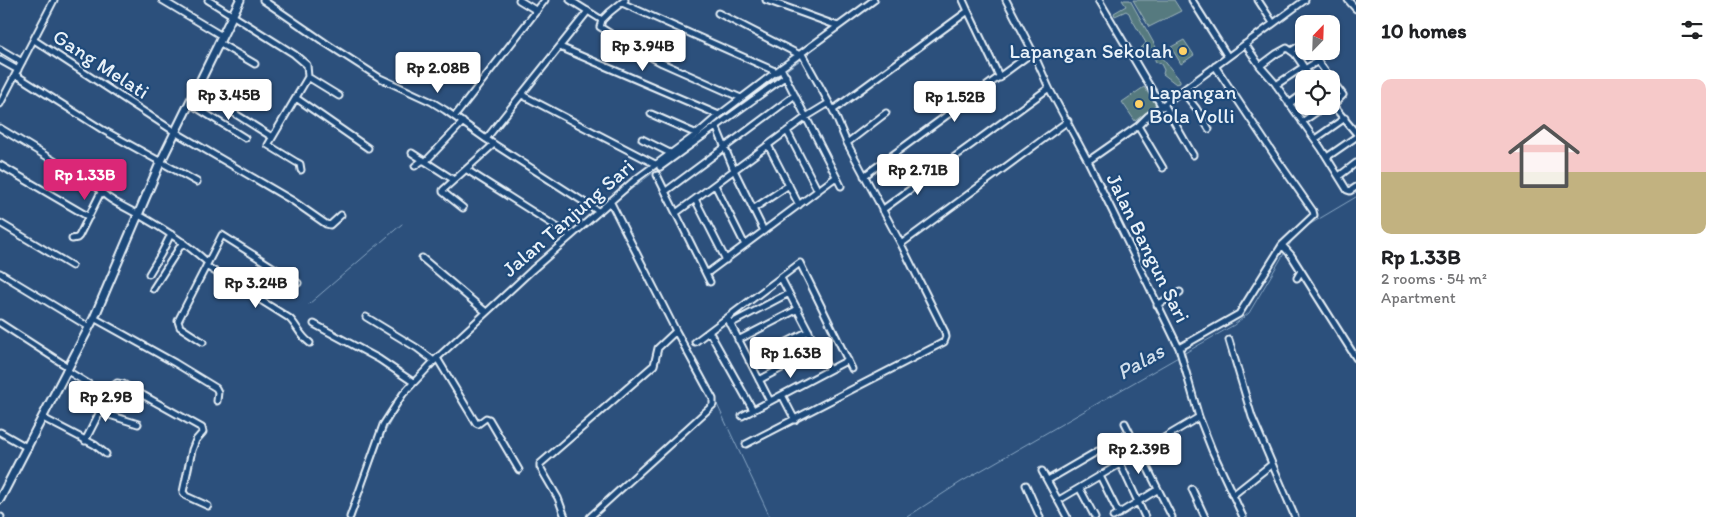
<!DOCTYPE html>
<html lang="en">
<head>
<meta charset="utf-8">
<style>
	:root { --surface:#fff; --page:#f2f2f2; --text:#202124; --muted:#757577; --accent:#db2777 }
	body { margin:0; font-family:Itim,sans-serif; background:var(--page); color:var(--text); height:100vh; display:flex; flex-direction:column; font-size:19px; white-space:nowrap }
	* { box-sizing:border-box; margin:0 }
	p { font-size:16px; color:var(--muted) }
	.icon { flex:none; width:28px; height:28px; fill:none; stroke:currentColor; stroke-width:2; stroke-linecap:round; stroke-linejoin:round }
	.map { position:relative; flex:1; overflow:hidden }
	.panel { display:flex; flex-direction:column; background:var(--surface); width:375px }
	.panel>* { flex:none }
	.needle { width:32px; rotate:23deg }
	.tools { position:absolute; left:1295px; top:15px; display:grid; gap:10px }
	.tools a { display:grid; place-items:center; width:45px; height:45px; border-radius:10px; background:var(--surface); box-shadow:0 1px 4px #0004; font-size:25px }
	.price { position:absolute; translate:-50% -42px; padding:0 11px; border-radius:5px; background:#fff; color:#222; font-size:16px; line-height:32px; filter:drop-shadow(0 1px 2px #0008) }
	.price::after { content:''; position:absolute; left:50%; top:30px; width:15px; height:11px; margin-left:-8px; background:inherit; clip-path:polygon(0 0,100% 0,50% 100%) }
	.price.active { background:var(--accent); color:#fff }
	ul { padding:0; list-style:none }
	li { display:grid; align-content:center; gap:10px; height:265px; padding:0 25px }
	li span { display:grid; place-items:center; height:155px; border-radius:10px; color:#555 }
	li>.icon { margin-inline-start:auto }
	span .icon { width:90px; height:90px; fill:#fffc; stroke-width:1 }
	li b { font-size:21px }
	h2 { display:flex; justify-content:space-between; align-items:center; height:60px; padding:0 25px; font-size:21px }
	main { display:flex; flex:1; min-height:0 }
	.map>svg:first-child { display:block }
</style>
</head>
<body>
<main>
<div class="map">
<svg width="1356" height="517" viewBox="0 0 1356 517">
	<rect width="100%" height="100%" fill="#2c507c"/>
	<filter id="ink" filterUnits="userSpaceOnUse"><feTurbulence type="fractalNoise" baseFrequency=".02" numOctaves="2"/><feDisplacementMap in="SourceGraphic" scale="10" xChannelSelector="R" yChannelSelector="G"/><feConvolveMatrix kernelMatrix="1 2 1 2 8 2 1 2 1" color-interpolation-filters="sRGB"/></filter>
	<g filter="url(#ink)">
		<path fill="#567a7f" stroke="#9fb6bc" d="M1122,0H1130L1162,58L1180,80V83L1176,84L1163,74L1164,70L1161,64L1156,62L1149,48H1141L1146,43L1131,18L1129,13L1126,11L1115,16L1114,13L1126,6Z
			M1133,0H1174L1181,11L1149,27Z
			M1184,40L1194,55L1181,64L1171,47Z
			M1144,87L1156,105L1135,121L1122,102Z"/>
		<g fill="none" stroke-linecap="round" stroke-linejoin="round">
			<path stroke="#88a7c5" stroke-width="1" d="M806,55L879,0
				M784,72L803,58
				M726,116L781,74
				M613,203L658,169
				M1302,229L1356,197
				M635,244L703,376
				M1287,249L1294,237
				M516,289L559,249
				M309,304L402,224
				M1183,354L1234,325L1249,313L1285,252
				M441,360L457,343
				M426,373L437,364
				M715,400L770,517
				M353,517L385,432L400,404L416,383
				M907,517L961,482L1180,356"/>
			<defs>
				<path id="street" d="M162,0L222,36
					M208,0L294,54L307,65L308,77L268,145L296,162L300,164L301,170
					M263,0L327,44L380,78L432,102L445,110L486,139L598,211
					M519,0L537,11
					M570,0L602,20
					M766,0L838,26
					M1006,0L1033,52L1049,88L1088,161L1179,348L1199,417L1212,450L1243,517
					M1099,0L1162,107
					M1192,0L1228,57
					M1258,0L1273,23
					M1348,0L1356,9
					M622,3L777,72
					M968,11L1000,78
					M718,13L800,55
					M602,20L600,27L632,47L662,63L741,98
					M602,20L610,12L625,0
					M34,40L175,132L293,201L326,224L330,225L341,215
					M219,43L255,64
					M1245,44L1260,66L1274,82L1321,148L1347,190L1350,191L1356,187
					M560,47L719,115
					M0,49L22,62
					M1291,51L1302,44L1304,45
					M1310,51L1331,79
					M802,54L833,110L847,143L901,244L1068,121
					M0,60L18,70
					M1260,66L1276,54L1287,48L1295,54L1312,79
					M781,68L841,186
					M1305,69L1318,61
					M16,75L103,130L197,182
					M308,77L339,96
					M1331,79L1343,95L1333,105
					M1276,85L1303,67
					M196,89L272,137
					M1183,92L1196,108L1209,129
					M522,95L655,164
					M296,98L368,148
					M189,103L245,138
					M1331,103L1356,133
					M0,104L54,0
					M1164,104L1193,155
					M1289,104L1304,93
					M833,110L968,11L963,0
					M651,114L697,134
					M455,116L545,0
					M1302,122L1325,106
					M716,126L734,170L764,231
					M1138,126L1163,168
					M0,128L97,187C107,200 125,207 139,215C164,229 186,243 207,262
					M787,131L818,191
					M486,139L588,11
					M642,139L670,153
					M1315,139L1345,118
					M847,143L886,113
					M768,145L799,205
					M412,153L454,180
					M1327,157L1356,137
					M426,161L463,122
					M1088,161L1138,126L1148,116L1305,0
					M0,165L89,217
					M415,166L423,160
					M660,167L786,76
					M467,170L571,236
					M657,175L710,282
					M864,176L1033,52
					M1339,176L1356,163
					M715,185L745,245
					M666,191L795,95
					M695,199L726,260
					M463,208L443,192V190L494,144
					M753,209L789,185
					M882,210L1049,88
					M676,213L806,117L829,103
					M0,223L72,266
					M72,239L77,238L79,236L101,192
					M1282,245L1291,255L1356,358
					M422,258L486,312
					M206,266L289,318C297,325 299,335 310,343
					M0,273L89,327
					M149,274L161,254L171,234
					M706,274L836,177
					M781,278L829,370
					M1297,278L1301,271
					M153,289L183,242
					M1157,305L1180,292
					M366,317L417,348L434,361
					M94,318L175,363L216,388L218,392L217,401
					M728,319L770,401
					M0,323L68,367
					M314,324L379,359L413,382
					M730,324L789,293
					M710,333L753,410
					M738,340L798,309
					M1229,340L1252,417L1295,517
					M203,342L180,327L178,321L222,235L298,283
					M695,342L800,263L852,369
					M1179,348L1239,314L1282,245L1314,215L1313,211L1279,162L1215,66
					M437,358L476,423L478,424L486,418L489,419L519,470
					M749,361L809,331
					M66,370L108,396
					M759,380L818,349
					M782,395L795,420
					M100,412L138,424
					M742,416L848,360
					M43,418L95,445L106,454
					M1125,423L1172,517
					M0,432L28,448
					M85,441L113,386L117,383L123,384L202,428L203,432L196,440L192,450L183,492L186,496L208,506
					M746,444L944,342L946,337L945,332L901,244
					M1121,465L1145,517
					M1042,471L1067,517
					M1100,476L1119,514
					M1048,480L1129,433
					M1026,485L1040,517
					M1080,489L1095,517
					M1192,489L1205,517
					M1233,495L1272,464
					M1059,500L1199,417
					M0,517H1
					M350,517L383,425L403,394L437,358L532,270L636,179L697,134L719,115L781,68L874,0
					M565,517L558,498L540,467V464L654,365L658,348L676,331L610,201
					M590,517L713,405V399L676,331
					M1113,517L1157,490"/>
				<path id="secondary" d="M0,499L94,318L161,161L240,0"/>
			</defs>
			<use href="#street" stroke="#e8f1f8" stroke-width="9"/>
			<use href="#secondary" stroke="#e8f1f8" stroke-width="11"/>
			<use href="#street" stroke="#1f4a7a" stroke-width="5"/>
			<use href="#secondary" stroke="#1f4a7a" stroke-width="7"/>
		</g>
	</g>
	<g fill="#ffd166" stroke="#1f4a7a" stroke-width="2">
		<circle cx="1183" cy="51" r="5"/>
		<circle cx="1139" cy="104" r="5"/>
	</g>
	<g text-anchor="middle" stroke-width="4.5" stroke-linejoin="round" paint-order="stroke">
		<g font-size="21" fill="#e8f1f8" stroke="#1f4a7a" text-anchor="end">
			<text x="1173" y="58">Lapangan Sekolah</text>
			<text x="1149" y="99" text-anchor="start">Lapangan<tspan x="1149" dy="24">Bola Volli</tspan></text>
		</g>
		<g font-size="21" fill="#e8f1f8" stroke="#1f4a7a">
			<text transform="translate(101 64) rotate(33)" y="7">Gang Melati</text>
			<text transform="translate(568 218) rotate(-41)" y="7">Jalan Tanjung Sari</text>
			<text transform="translate(1148 248) rotate(64)" y="7">Jalan Bangun Sari</text>
		</g>
		<g font-size="22" font-style="italic" fill="#d0deeb" stroke="#1f4a7a">
			<text transform="translate(1140 361) rotate(-30)" y="8">Palas</text>
		</g>
	</g>
</svg>
<div class="tools">
<a><svg class="needle" viewBox="-14 -14 28 28"><path d="M0-13l5 13h-10z" fill="#e53935"/><path d="M0 13l5-13h-10z" fill="#757577"/></svg></a>
<a><svg class="icon" aria-label="locate" viewBox="0 0 24 24"><circle cx="12" cy="12" r="6"/><path d="M12 2v4M12 18v4M2 12h4M18 12h4"/></svg></a>
</div>
<b class="price" style="left:643px;top:72px">Rp 3.94B</b>
<b class="price" style="left:438px;top:94px">Rp 2.08B</b>
<b class="price" style="left:229px;top:121px">Rp 3.45B</b>
<b class="price" style="left:955px;top:123px">Rp 1.52B</b>
<b class="price" style="left:918px;top:196px">Rp 2.71B</b>
<b class="price active" style="left:85px;top:201px">Rp 1.33B</b>
<b class="price" style="left:256px;top:309px">Rp 3.24B</b>
<b class="price" style="left:791px;top:379px">Rp 1.63B</b>
<b class="price" style="left:106px;top:423px">Rp 2.9B</b>
<b class="price" style="left:1139px;top:475px">Rp 2.39B</b>
</div>
<section class="panel">
<h2>10 homes<svg class="icon" aria-label="filters" viewBox="0 0 24 24"><path d="M4 7h16M4 17h16"/><circle cx="9" cy="7" r="2"/><circle cx="15" cy="17" r="2"/></svg></h2>
<ul>
<li><span style="background:linear-gradient(#f6c9c9 60%,#c2b280 0)"><svg class="icon" aria-label="home" viewBox="0 0 24 24"><path d="M3 11l9-7 9 7M6 9v11h12V9"/></svg></span><div><b>Rp 1.33B</b><p>2 rooms · 54 m²</p><p>Apartment</p></div></li>
</ul>
</section>
</main>
</body>
</html>
